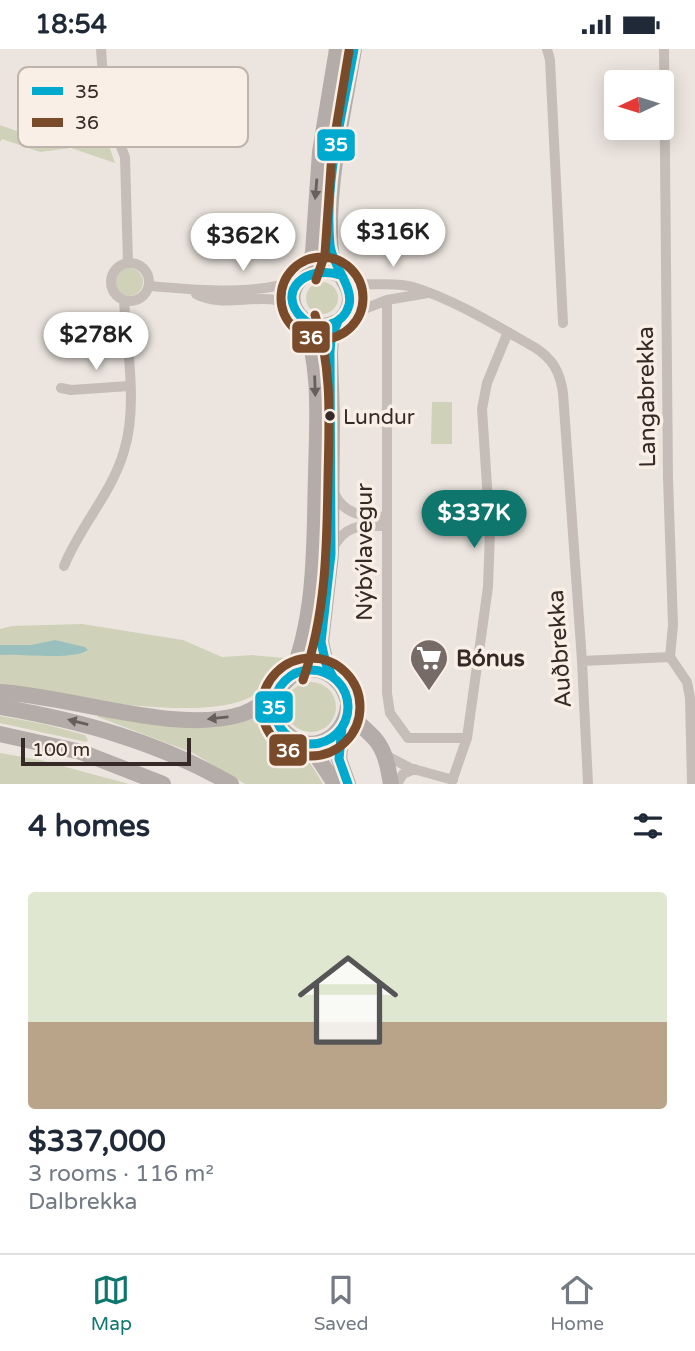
<!DOCTYPE html>
<html lang="en">
<head>
<meta charset="utf-8">
<style>
	:root { --surface:#fff; --page:#f2f2f3; --text:#1f2937; --muted:#747a83; --line:#e0e1e3; --accent:#0f766e }
	body { margin:0; font-family:"Varela Round",sans-serif; background:var(--page); color:var(--text); height:100vh; display:flex; flex-direction:column; font-size:26px; white-space:nowrap }
	* { box-sizing:border-box; margin:0 }
	p { font-size:23px; color:var(--muted) }
	.icon { flex:none; width:38px; height:38px; fill:none; stroke:currentColor; stroke-width:2; stroke-linecap:round; stroke-linejoin:round }
	.map { position:relative; height:735px; overflow:hidden }
	.details { display:flex; flex-direction:column; background:var(--surface); flex:1 }
	.details>* { flex:none }
	.needle { width:46px; rotate:266deg }
	.fabs { position:absolute; left:604px; top:21px; display:grid; gap:14px }
	.fabs a { display:grid; place-items:center; width:70px; height:70px; border-radius:7px; background:var(--surface); box-shadow:0 4px 18px #0003; font-size:35px }
	.scale { position:absolute; left:21px; bottom:18px; width:170px; box-sizing:border-box; padding-left:7px; border:4px solid #362a26; border-top:0; font-size:19px; line-height:24px; white-space:nowrap; color:#362a26; -webkit-text-stroke:5px #faefe6; paint-order:stroke }
	.price { position:absolute; translate:-50% -60px; padding:0 16px; border-radius:24px; background:#fff; color:#222; font-size:23px; line-height:46px; filter:drop-shadow(0 2px 4px #0008) }
	.price::after { content:''; position:absolute; left:50%; top:42px; width:21px; height:16px; margin-left:-10px; background:inherit; clip-path:polygon(0 0,100% 0,50% 100%) }
	.price.on { background:var(--accent); color:#fff }
	ul { padding:0; list-style:none }
	li { display:grid; align-content:center; gap:14px; height:371px; padding:0 28px }
	li span { display:grid; place-items:center; height:217px; border-radius:7px; color:#555 }
	li>.icon { margin-inline-start:auto }
	span .icon { width:126px; height:126px; fill:#fffc; stroke-width:1 }
	li b { font-size:30px }
	h2 { display:flex; justify-content:space-between; align-items:center; height:84px; padding:0 28px; font-size:30px }
	.status { display:flex; justify-content:space-between; align-items:center; height:49px; padding:0 35px; background:var(--surface); direction:ltr }
	.status svg { height:19px; fill:currentColor }
	.dock { display:flex; justify-content:space-around; align-items:center; height:98px; border-top:2px solid var(--line); background:var(--surface); font-size:19px; color:var(--muted) }
	.dock a { display:grid; justify-items:center; gap:4px }
	.dock .on { color:var(--accent) }
	.map>svg:first-child { display:block }
</style>
</head>
<body>
<div class="status"><b>18:54</b><svg viewBox="0 0 49 12"><path d="M0 12V9h3v3zM5 12V6h3v6zM10 12V3h3v9zM15 12V0h3v12zM26 1h20v11H26zM47 4h2v5h-2z"/></svg></div>
<div class="map">
<svg width="695" height="735" viewBox="0 0 695 735">
	<rect width="100%" height="100%" fill="#ece5df"/>
	<path fill="#cfd2b8" d="M0,76L41,91L106,88L115,114L71,99L40,103L2,90L0,93Z
		M115 233a14 14 0 1 1 28 0a14 14 0 1 1-28 0Z
		M306 249a16 16 0 1 1 32 0a16 16 0 1 1-32 0Z
		M432,353H452V395H431Z
		M82,575L183,591L222,608L252,606L284,609C276,623 268,637 254,646C209,676 55,646 0,638V580L12,577Z
		M286 658a25 25 0 1 1 50 0a25 25 0 1 1-50 0Z
		M266,663C275,694 287,691 307,711C313,717 318,727 323,735H245L193,704L98,668V664C148,670 220,690 266,663Z
		M0,667L44,675L85,686L88,691L86,693L0,674Z
		M0,704L40,711L129,735H0Z"/>
	<path fill="#9ac0bd" d="M55,591L85,598L88,601C72,612 22,604 0,606V596H31Z"/>
	<g fill="none" stroke-linecap="round" stroke-linejoin="round">
		<path stroke="#c6bdb8" stroke-width="10" d="M101,0L105,57L125,108L128,214
			M547,0L550,11L563,274
			M664,0L668,429L673,576L670,608
			M111 233a19 19 0 1 1 38 0a19 19 0 1 1-38 0Z
			M344,231C367,240 390,231 413,238C453,250 497,277 534,298C552,309 560,322 563,344L582,612L588,735
			M149,237C198,241 251,247 300,231
			M196,245C226,261 264,240 294,257
			M387,251V644L390,664L408,689H467
			M344,268L387,251L428,244
			M61,339L71,341L129,337
			M334,444C345,467 363,467 387,468
			M333,499C346,474 362,477 387,477
			M64,517C80,477 112,444 124,402C138,358 127,298 124,252
			M670,608L687,633L690,649L692,735
			M582,612L670,608
			M385,706L410,719L453,731
			M397,735L403,725L415,720
			M451,735L467,689L488,538L490,483L482,360L487,334L508,283"/>
		<path stroke="#b4aca8" stroke-width="16" d="M305,226L310,215L313,203L320,103L337,0
			M340,226C308,209 276,244 302,269C317,283 343,278 349,257C354,239 339,228 334,213C331,205 330,195 330,186C329,124 344,61 354,0
			M291,627C317,564 314,491 316,425C317,375 322,317 303,270
			M333,628L326,615L321,593L331,505L332,369L330,303L331,290L338,272
			M0,643C70,647 177,686 242,665C257,660 268,651 278,641
			M348,656C346,685 317,706 291,688C247,658 301,593 338,633C349,643 347,659 356,671C362,678 369,683 375,690C386,703 388,719 391,735
			M0,658C81,672 159,693 231,735
			M342,678L339,710L348,735
			M0,685L81,703L163,735
			M302,693L318,709L335,735"/>
		<defs>
			<path id="bus-1" d="M340,226C307,215 275,242 302,269C317,284 344,276 349,256C354,238 332,216 330,196C324,131 343,63 354,0
				M274 658a37 37 0 1 1 74 0a37 37 0 1 1-74 0Z
				M333,628L326,615L321,593L331,505L330,303L331,290L338,272
				M342,678L339,710L348,735"/>
			<path id="bus-2" d="M281 249a41 41 0 1 1 82 0a41 41 0 1 1-82 0Z
				M316,231L325,205L332,104L349,2
				M262 658a49 49 0 1 1 98 0a49 49 0 1 1-98 0Z
				M303,631C326,566 327,499 328,430C329,374 333,320 315,266"/>
		</defs>
		<use href="#bus-1" stroke="#faefe6" stroke-width="14"/>
		<use href="#bus-2" stroke="#faefe6" stroke-width="14"/>
		<use href="#bus-1" stroke="#00a9ce" stroke-width="9"/>
		<use href="#bus-2" stroke="#7a4b2a" stroke-width="9"/>
	</g>
	<defs><path id="oneway-solid" d="M-6-.8H1V-3.2L6.5 0L1 3.2V.8H-6Z" transform="scale(1.75)"/></defs>
	<g fill="#685e5a">
		<use href="#oneway-solid" transform="translate(316 140) rotate(95)"/>
		<use href="#oneway-solid" transform="translate(315 337) rotate(88)"/>
		<use href="#oneway-solid" transform="translate(218 669) rotate(174)"/>
		<use href="#oneway-solid" transform="translate(78 673) rotate(-166)"/>
	</g>
	<defs>
		<symbol id="supermarket-pin" viewBox="-11 -11 22 30"><path d="M0 17L-7.5 6A9.5 9.5 0 1 1 7.5 6Z" fill="#766b67" stroke="#faefe6"/><path d="M-6-5.5h2.5l.6 2H6L4.5 2H-2.5L-4.4-4H-6ZM-1.5 3.2a1.3 1.3 0 1 0 .1 0ZM3 3.2a1.3 1.3 0 1 0 .1 0Z" fill="#fff"/></symbol>
	</defs>
	<g fill-rule="evenodd">
		<use href="#supermarket-pin" x="407" y="587" width="44" height="60"/>
	</g>
	<circle fill="#362a26" stroke="#faefe6" stroke-width="2.5" cx="330" cy="367" r="6"/>
	<g text-anchor="middle" stroke-width="7" stroke-linejoin="round" paint-order="stroke">
		<g font-size="21" fill="#362a26" stroke="#faefe6" text-anchor="start">
			<text x="343" y="375">Lundur</text>
		</g>
		<g font-size="23" fill="#362a26" stroke="#faefe6">
			<text transform="translate(646 348) rotate(-91)" y="8">Langabrekka</text>
			<text transform="translate(364 503) rotate(-90)" y="8">Nýbýlavegur</text>
			<text transform="translate(559 600) rotate(-94)" y="8">Auðbrekka</text>
		</g>
		<g font-size="23" font-weight="bold" fill="#362a26" stroke="#faefe6" text-anchor="start">
			<text x="456" y="617">Bónus</text>
		</g>
	</g>
	<rect x="18" y="18" width="230" height="80" rx="10" fill="#faefe6" stroke="#bfb4ac" stroke-width="2"/>
	<rect x="32" y="38" width="31" height="8" fill="#00a9ce"/>
	<rect x="32" y="69" width="31" height="9" fill="#7a4b2a"/>
	<g font-size="19" fill="#362a26">
		<text x="75" y="49">35</text>
		<text x="75" y="80">36</text>
	</g>
	<g stroke="#faefe6" stroke-width="2.5">
		<rect x="316" y="79" width="40" height="34" rx="7" fill="#00a9ce"/>
		<rect x="291" y="271" width="40" height="34" rx="7" fill="#7a4b2a"/>
		<rect x="254" y="641" width="40" height="34" rx="7" fill="#00a9ce"/>
		<rect x="268" y="684" width="40" height="34" rx="7" fill="#7a4b2a"/>
	</g>
	<g font-size="19" text-anchor="middle" font-weight="bold" fill="#fff">
		<text x="336" y="102">35</text>
		<text x="311" y="295">36</text>
		<text x="274" y="665">35</text>
		<text x="288" y="708">36</text>
	</g>
</svg>
<div class="fabs">
<a><svg class="needle" viewBox="-14 -14 28 28"><path d="M0-13l5 13h-10z" fill="#e53935"/><path d="M0 13l5-13h-10z" fill="#747a83"/></svg></a>
</div>
<div class="scale">100 m</div>
<b class="price" style="left:393px;top:220px">$316K</b>
<b class="price" style="left:243px;top:224px">$362K</b>
<b class="price" style="left:96px;top:323px">$278K</b>
<b class="price on" style="left:474px;top:501px">$337K</b>
</div>
<section class="details">
<h2>4 homes<svg class="icon" aria-label="filters" viewBox="0 0 24 24"><path d="M4 7h16M4 17h16"/><circle cx="9" cy="7" r="2"/><circle cx="15" cy="17" r="2"/></svg></h2>
<ul>
<li><span style="background:linear-gradient(#dfe7d0 60%,#b9a48a 0)"><svg class="icon" aria-label="home" viewBox="0 0 24 24"><path d="M3 11l9-7 9 7M6 9v11h12V9"/></svg></span><div><b>$337,000</b><p>3 rooms · 116 m²</p><p>Dalbrekka</p></div></li>
</ul>
</section>
<nav class="dock">
<a class="on"><svg class="icon" aria-label="map" viewBox="0 0 24 24"><path d="M3 6l6-2 6 2 6-2v14l-6 2-6-2-6 2zM9 4v14M15 6v14"/></svg>Map</a>
<a><svg class="icon" aria-label="saved" viewBox="0 0 24 24"><path d="M7 4h10v16l-5-4-5 4z"/></svg>Saved</a>
<a><svg class="icon" aria-label="home" viewBox="0 0 24 24"><path d="M3 11l9-7 9 7M6 9v11h12V9"/></svg>Home</a>
</nav>
</body>
</html>
